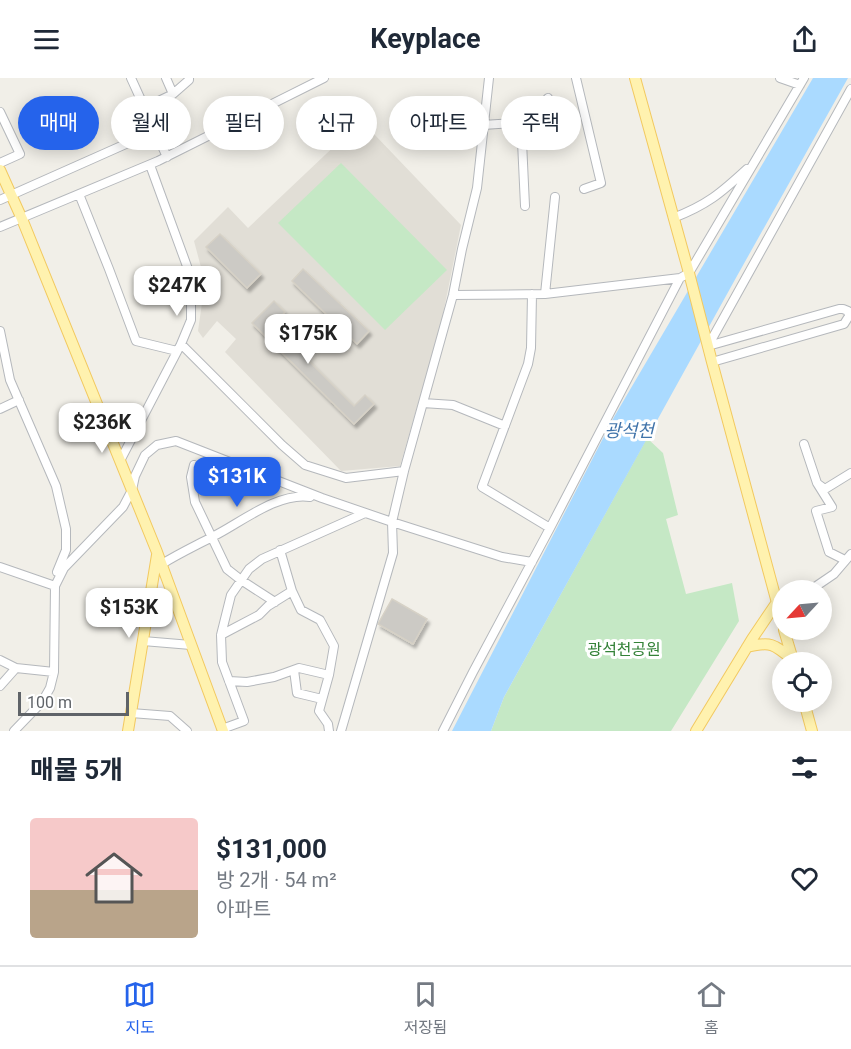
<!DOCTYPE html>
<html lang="ko">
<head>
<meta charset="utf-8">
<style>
	:root { --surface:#fff; --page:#f2f2f3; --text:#1f2937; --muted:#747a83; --line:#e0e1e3; --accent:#2563eb }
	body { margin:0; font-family:Roboto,"Noto Sans KR",sans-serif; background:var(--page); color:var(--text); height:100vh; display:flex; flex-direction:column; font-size:22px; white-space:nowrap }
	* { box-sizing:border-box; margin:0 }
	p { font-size:20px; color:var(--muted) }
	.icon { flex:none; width:33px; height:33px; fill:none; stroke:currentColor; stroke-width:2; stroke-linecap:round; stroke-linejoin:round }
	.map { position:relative; height:653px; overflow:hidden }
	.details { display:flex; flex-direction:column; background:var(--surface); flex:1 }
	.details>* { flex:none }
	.banner { position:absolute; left:18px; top:18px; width:816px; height:54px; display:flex; gap:12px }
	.needle { width:39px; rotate:244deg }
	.fabs { position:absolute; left:772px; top:502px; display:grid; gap:12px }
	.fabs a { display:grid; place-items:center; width:60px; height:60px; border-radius:50%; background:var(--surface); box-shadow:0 3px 15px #0003; font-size:30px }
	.scale { position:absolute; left:18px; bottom:15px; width:111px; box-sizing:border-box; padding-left:6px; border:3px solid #5f6368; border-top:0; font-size:16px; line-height:21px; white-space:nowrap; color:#5f6368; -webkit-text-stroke:4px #fff; paint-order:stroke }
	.price { position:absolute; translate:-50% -51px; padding:0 14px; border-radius:12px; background:#fff; color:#222; font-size:20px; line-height:39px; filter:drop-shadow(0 2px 3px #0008) }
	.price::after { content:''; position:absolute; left:50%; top:36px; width:18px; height:14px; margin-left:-9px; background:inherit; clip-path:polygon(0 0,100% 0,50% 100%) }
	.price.on { background:var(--accent); color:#fff }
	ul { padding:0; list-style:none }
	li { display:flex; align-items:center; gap:18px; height:150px; padding:0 30px }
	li+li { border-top:2px solid var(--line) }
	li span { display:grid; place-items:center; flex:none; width:168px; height:120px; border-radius:6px; color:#555 }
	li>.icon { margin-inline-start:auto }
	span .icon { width:72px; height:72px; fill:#fffc; stroke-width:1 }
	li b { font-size:26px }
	h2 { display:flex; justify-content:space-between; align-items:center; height:72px; padding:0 30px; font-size:26px }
	.pill { padding:0 21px; border-radius:27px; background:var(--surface); box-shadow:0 3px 15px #0003; font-size:21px; line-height:54px }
	.pill.on { background:var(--accent); color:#fff }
	header { display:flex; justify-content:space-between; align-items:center; height:78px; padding:0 30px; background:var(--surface); font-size:27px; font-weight:700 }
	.tabs { display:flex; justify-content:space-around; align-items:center; height:84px; border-top:2px solid var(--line); background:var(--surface); font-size:16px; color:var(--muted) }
	.tabs a { display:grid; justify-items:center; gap:3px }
	.tabs .on { color:var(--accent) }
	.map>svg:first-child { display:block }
</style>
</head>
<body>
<header><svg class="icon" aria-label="menu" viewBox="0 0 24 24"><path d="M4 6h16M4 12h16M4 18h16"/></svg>Keyplace<svg class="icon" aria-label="share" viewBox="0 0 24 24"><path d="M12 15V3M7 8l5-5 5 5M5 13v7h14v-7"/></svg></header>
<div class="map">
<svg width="851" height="653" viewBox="0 0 851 653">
	<defs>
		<filter id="shadow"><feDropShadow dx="2.5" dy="4" stdDeviation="1.5" flood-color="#0004"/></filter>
	</defs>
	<rect width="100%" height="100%" fill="#f1efe8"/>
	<path fill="#e1ded6" d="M363,41L374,56L461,147L441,246L400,388L341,393L225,274L236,261L217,243L203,260L198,253L202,225V193L194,163L228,129L248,150Z"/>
	<path fill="#c5e8c5" d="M341,85L447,192L385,252L278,145Z
		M647,360L663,375L678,437L666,441L686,516L732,505L739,543L671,653H491L504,619Z"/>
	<path fill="#aadaff" d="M813,0H848L737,198L504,619L491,653H452L614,339Z"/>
	<path fill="#cccac5" stroke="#d6d1c6" stroke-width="1.5" filter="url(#shadow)" d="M220,156L261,196L247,210L206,169Z
		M303,191L369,253L357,266L292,203Z
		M274,223L285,234L273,247L354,328L365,317L374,326L354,346L252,245Z
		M392,521L427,541L413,566L378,546Z"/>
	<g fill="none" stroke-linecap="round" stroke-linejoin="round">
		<defs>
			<path id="minor" d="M131,0L167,79
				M576,0L601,105L584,111
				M780,0L800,7
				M173,16L189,2V0
				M144,30L173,16L166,0
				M0,34L20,76L0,85
				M521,42L525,128
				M483,47L516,45L532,37L548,20
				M79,116L109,191L136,263L177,273
				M0,122L155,53
				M673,140C707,127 721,115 747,91
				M0,149L158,83L324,0
				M532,216L531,270L528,286L482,409L550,450
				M545,216L555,119
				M453,217L545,216L680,200
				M0,253L10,302L56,408L66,451V472L57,494
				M181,266L282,367L305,387L346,400L404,393
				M708,268L839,231H843L848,233L849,238L844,246L712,284
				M708,268L851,11
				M423,325L453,327L505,348
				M0,331L19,322
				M804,366L817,405L832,429L816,433L829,474L845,482
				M120,383L181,266L191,242V213L188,191L150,87
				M194,387L191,399L195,424L227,491L241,502L275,524
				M818,406L825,411L851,395
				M280,472L292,513L301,532L320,542L334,568L329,597L319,633L328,646L329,653
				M162,486C178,476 195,468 212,459C239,446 277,414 310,419
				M0,489L55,508
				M809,513L834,496L851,476
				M221,557L259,537L268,528L292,513
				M143,563L191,567
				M0,582L16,590L54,594
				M294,592L297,615L322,621
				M229,603L247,604L274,599L299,590L329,597
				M0,608L16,590
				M131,635L170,638L187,653
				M222,651L244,643L222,584L221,557L231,517L249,491L262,481L365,435
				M14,653L42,624L50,610L54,594L55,508L64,490L123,429L132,412L135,398L145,377L157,367L176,363L322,420L392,444L502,479L532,484
				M341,653L393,475L392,444L404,393L453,217L462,171L477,110L489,0
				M443,653L473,594L550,450L680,200L689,195L804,0"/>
			<path id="major" d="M635,0L689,195L712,284L783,547
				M0,92L22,141L157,474L223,653
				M784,552L793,582
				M747,569C771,563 774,566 793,582
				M804,624L812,653
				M128,653L157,477
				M696,653L752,561L777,524"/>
		</defs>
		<use href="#minor" stroke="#b5b8bc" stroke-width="10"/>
		<use href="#major" stroke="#f2c960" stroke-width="12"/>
		<use href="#minor" stroke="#fff" stroke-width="8"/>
		<use href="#major" stroke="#fff2af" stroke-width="10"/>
	</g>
	<g text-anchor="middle" stroke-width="6" stroke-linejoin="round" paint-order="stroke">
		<g font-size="16" fill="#348238" stroke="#fff">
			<text x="624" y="577">광석천공원</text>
		</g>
		<g font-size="18" font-style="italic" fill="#4174aa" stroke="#fff">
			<text x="629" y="359">광석천</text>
		</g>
	</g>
</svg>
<div class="fabs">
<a><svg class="needle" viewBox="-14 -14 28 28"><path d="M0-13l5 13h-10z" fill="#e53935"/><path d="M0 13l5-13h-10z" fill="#747a83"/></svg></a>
<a><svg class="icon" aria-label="locate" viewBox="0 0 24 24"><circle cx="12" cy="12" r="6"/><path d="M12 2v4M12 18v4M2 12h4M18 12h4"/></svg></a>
</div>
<div class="scale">100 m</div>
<b class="price" style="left:177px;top:239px">$247K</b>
<b class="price" style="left:308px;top:287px">$175K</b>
<b class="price" style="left:102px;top:376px">$236K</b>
<b class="price on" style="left:237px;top:430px">$131K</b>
<b class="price" style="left:129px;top:561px">$153K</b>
<div class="banner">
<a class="pill on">매매</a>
<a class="pill">월세</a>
<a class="pill">필터</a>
<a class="pill">신규</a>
<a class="pill">아파트</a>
<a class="pill">주택</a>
</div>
</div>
<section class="details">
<h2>매물 5개<svg class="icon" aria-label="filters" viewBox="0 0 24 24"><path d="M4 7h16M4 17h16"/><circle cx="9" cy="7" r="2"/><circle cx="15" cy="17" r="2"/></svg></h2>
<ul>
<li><span style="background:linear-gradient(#f6c9c9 60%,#b9a48a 0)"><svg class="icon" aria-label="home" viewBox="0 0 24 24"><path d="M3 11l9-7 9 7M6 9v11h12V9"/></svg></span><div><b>$131,000</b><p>방 2개 · 54 m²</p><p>아파트</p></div><svg class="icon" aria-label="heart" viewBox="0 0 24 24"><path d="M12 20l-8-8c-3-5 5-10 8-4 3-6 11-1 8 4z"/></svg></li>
</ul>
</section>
<nav class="tabs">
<a class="on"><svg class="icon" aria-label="map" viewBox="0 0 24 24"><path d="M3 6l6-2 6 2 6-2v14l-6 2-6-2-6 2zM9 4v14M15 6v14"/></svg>지도</a>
<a><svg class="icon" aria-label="saved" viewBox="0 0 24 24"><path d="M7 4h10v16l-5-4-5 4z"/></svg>저장됨</a>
<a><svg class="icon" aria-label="home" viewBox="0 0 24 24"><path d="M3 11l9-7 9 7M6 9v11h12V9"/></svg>홈</a>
</nav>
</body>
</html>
